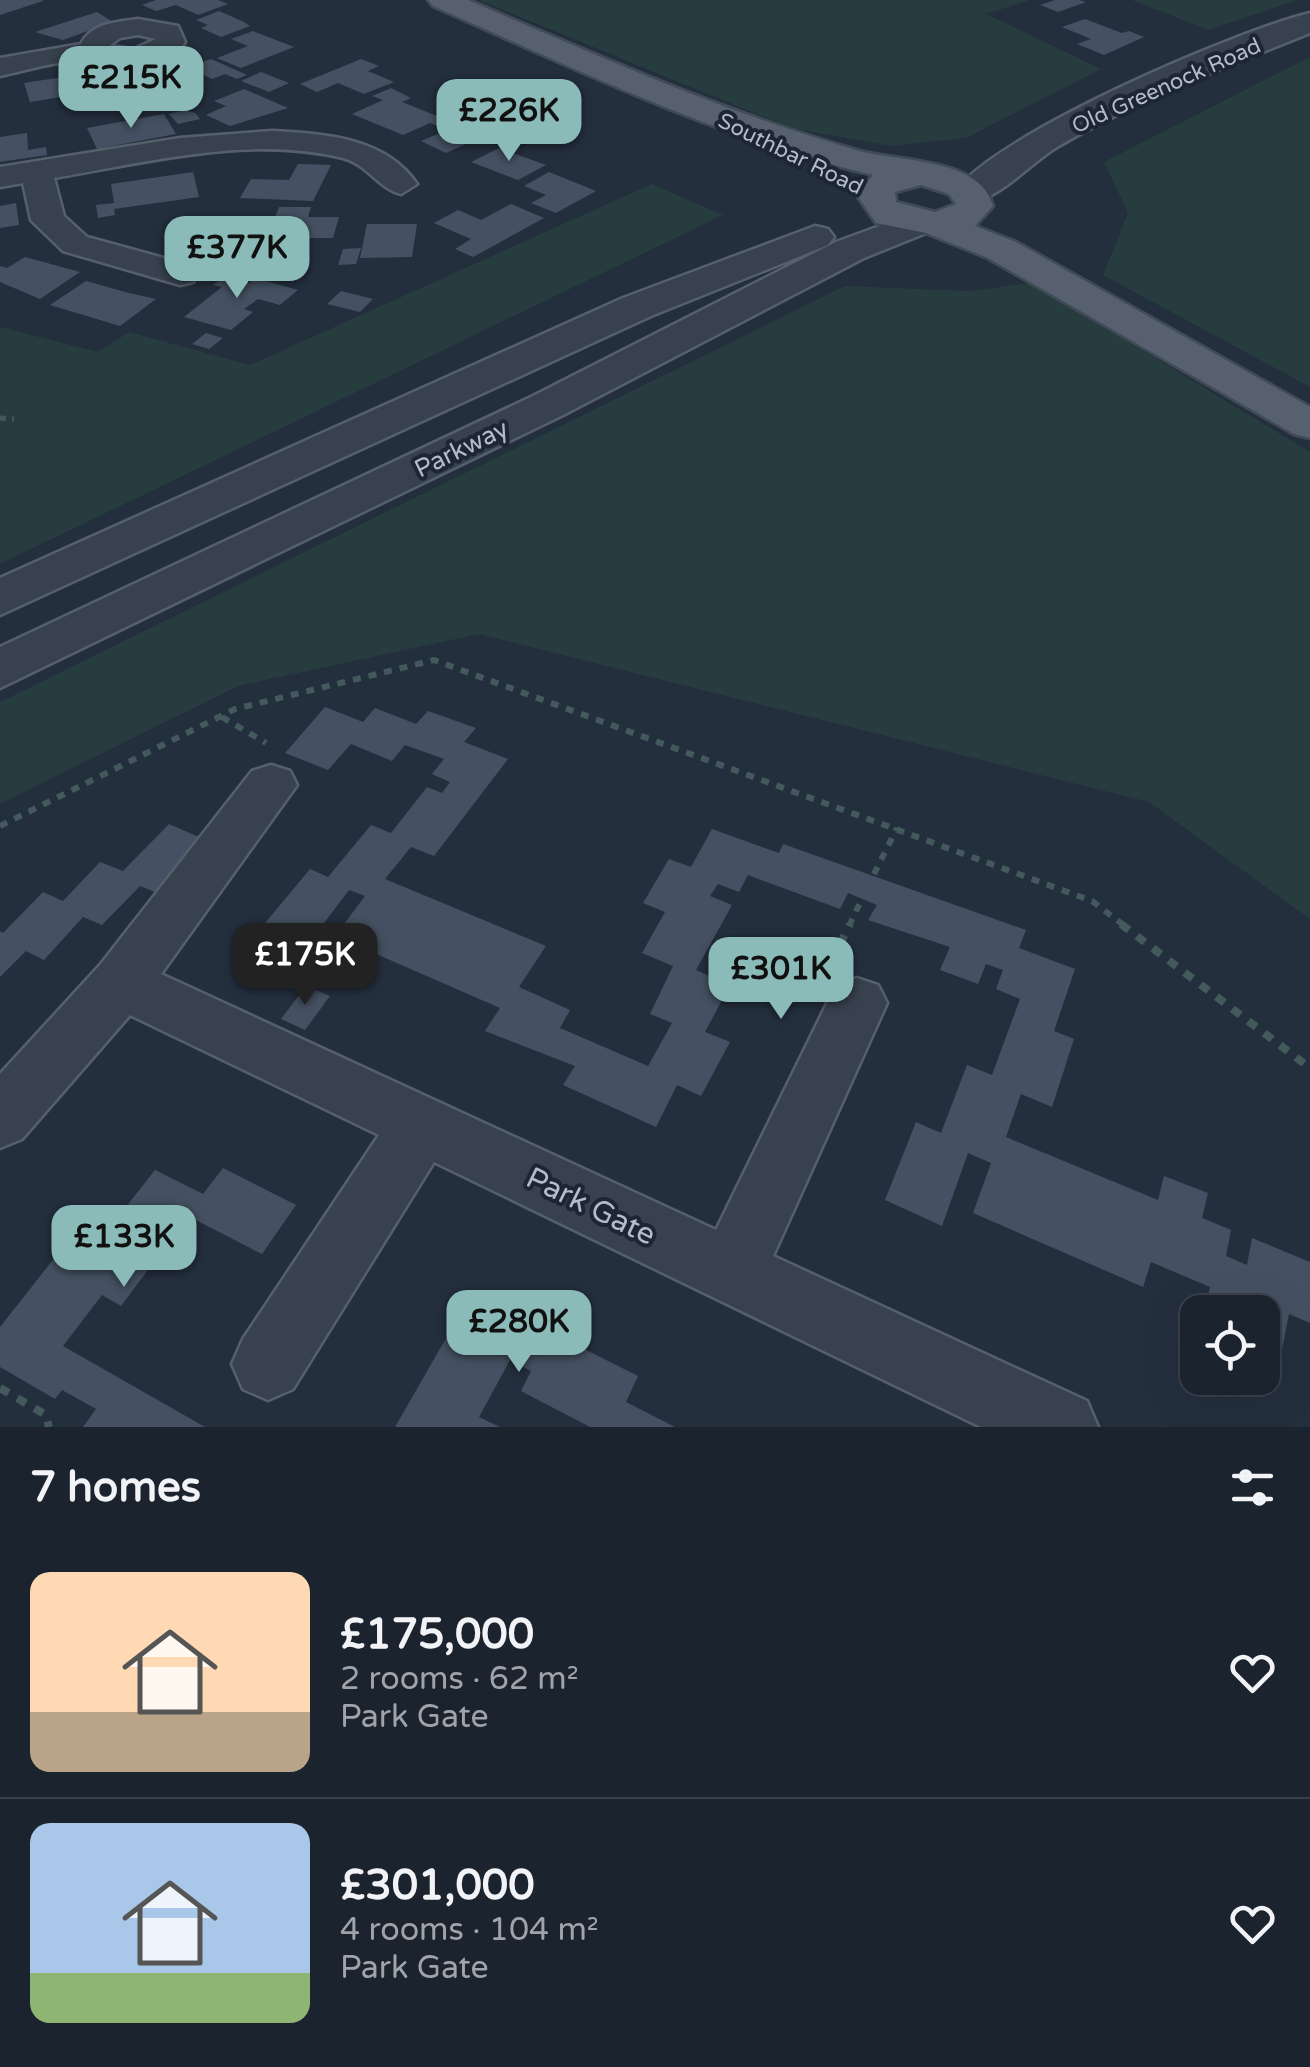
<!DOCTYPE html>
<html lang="en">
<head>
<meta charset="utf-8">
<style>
	:root { --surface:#1b232e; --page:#282f3a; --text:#f1f3f6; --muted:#a0a4aa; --line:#39404a; --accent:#8bbbb9 }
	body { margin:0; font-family:"Varela Round",sans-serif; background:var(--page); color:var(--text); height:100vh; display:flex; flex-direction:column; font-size:38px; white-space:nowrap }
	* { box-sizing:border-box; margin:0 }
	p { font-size:32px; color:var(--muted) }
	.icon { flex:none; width:55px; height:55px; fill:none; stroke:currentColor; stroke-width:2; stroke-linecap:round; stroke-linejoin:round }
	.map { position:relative; height:1427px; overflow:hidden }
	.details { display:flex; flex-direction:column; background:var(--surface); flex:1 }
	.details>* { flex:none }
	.tools { position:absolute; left:1180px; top:1295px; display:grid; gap:20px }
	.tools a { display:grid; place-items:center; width:100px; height:100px; border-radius:20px; background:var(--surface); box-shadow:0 10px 40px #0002,0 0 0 2px var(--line); font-size:50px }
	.price { position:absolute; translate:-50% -85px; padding:0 22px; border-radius:20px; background:var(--accent); color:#111; font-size:32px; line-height:65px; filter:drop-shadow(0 2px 5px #0008) }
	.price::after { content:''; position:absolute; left:50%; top:60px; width:30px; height:22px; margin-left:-15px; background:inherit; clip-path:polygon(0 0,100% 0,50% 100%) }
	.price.active { background:#222; color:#fff }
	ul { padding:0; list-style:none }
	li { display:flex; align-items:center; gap:30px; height:250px; padding:0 30px }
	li+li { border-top:2px solid var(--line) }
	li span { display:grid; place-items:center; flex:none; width:280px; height:200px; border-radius:20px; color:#555 }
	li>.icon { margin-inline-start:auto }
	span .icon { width:120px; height:120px; fill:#fffc; stroke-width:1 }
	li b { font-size:42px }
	h2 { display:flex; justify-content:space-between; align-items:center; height:120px; padding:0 30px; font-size:42px }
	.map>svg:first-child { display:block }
</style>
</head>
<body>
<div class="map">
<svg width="1310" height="1427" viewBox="0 0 1310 1427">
	<rect width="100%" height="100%" fill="#242f3e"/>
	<path fill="#263c3f" d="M479,0H1030L986,14L1101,69L966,138L890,146L791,128Z
		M1132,0H1298L1208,30Z
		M1310,57V387L1103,275L1128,213L1104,162Z
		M652,184L723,215L0,564V327L98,352L129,332L250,365Z
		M1032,283L1310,452V919L1149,802L479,634L238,686L0,804V702L845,286L970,291Z"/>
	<path fill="#455162" d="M0,0H43V1L0,15Z
		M156,0H218L228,4L198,15L176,5L156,11L142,5Z
		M1055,0H1079L1086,2L1058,12L1040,5Z
		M219,11L244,22L250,26L221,37L201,28L208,25L196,20Z
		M97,12L113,22L63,40L35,32Z
		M1085,19L1122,33L1129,31L1144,37L1104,55L1077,44L1091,39L1062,27Z
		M253,31L294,47L241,68L217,58L248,46L231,39Z
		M188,56L202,62L211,59L247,75L237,79L225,74L212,79L202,74L158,91L129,78Z
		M361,59L379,66L368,71L394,82L364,94L338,83L317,92L300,84Z
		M261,72L289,83L269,92L241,81Z
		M63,77L64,81L87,77L93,92L30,102L24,83Z
		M391,88L411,98L402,102L442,118L450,115L460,119L442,128L430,123L403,135L352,114L383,100L372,96Z
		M244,89L288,108L230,126L206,115L226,106L214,101Z
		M184,110L195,113L200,119L178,124L169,114Z
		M164,114L176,134L97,149L87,128Z
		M461,124L486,135L446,153L421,141Z
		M509,126L527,134L506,144L488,136Z
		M27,133L28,150L46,147L47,155L0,162V137Z
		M499,148L546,165L518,180L471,162Z
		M298,164L331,165L313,201L240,198L251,179L289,180Z
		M193,172L199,197L114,209L115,215L98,218L96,205L114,203L111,184Z
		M549,172L596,191L556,213L531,203L546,195L524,186Z
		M16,203L19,225L0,228V206Z
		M511,204L544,218L473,257L455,249L471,239L434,223L458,210L481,220Z
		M279,207H311L308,217H339L333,238H267Z
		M367,224H417L412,257L360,258Z
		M211,236L247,238L234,261L259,262L254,271L222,269L226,261L202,260L207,253L201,252Z
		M361,248L356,264L338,265L343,249Z
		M25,257L80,272L40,299L0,282V266L7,268Z
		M225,276L249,283L255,278L298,290L280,305L258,299L244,309L253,312L231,330L184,317L222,287L213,285Z
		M86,281L129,293L156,299L120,326L50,305Z
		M341,291L373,299L360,312L327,304Z
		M206,333L223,338L209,349L192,344Z
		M325,707L363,722L375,708L416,724L428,711L476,728L464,742L508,759L434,856L411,847L385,879L546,946L519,987L570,1010L560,1028L648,1066L672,1023L650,1014L673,966L642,953L665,912L643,903L669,859L691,867L712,829L779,853L783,844L1026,930L1019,948L1075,969L1054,1031L1074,1039L1052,1107L1021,1094L1006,1137L1158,1200L1164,1176L1208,1193L1202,1218L1231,1230L1226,1256L1247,1265L1252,1238L1310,1262V1323L1289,1314L1282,1349L1262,1340V1312H1204L1210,1287L1151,1262L1143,1287L973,1213L991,1163L968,1153L942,1226L885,1200L916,1122L941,1133L967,1065L992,1075L1020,999L996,989L1003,970L986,964L978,984L940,970L950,947L868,920L877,905L848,893L840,909L748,875L739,892L718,884L710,896L732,905L696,970L730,985L705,1032L730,1042L701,1096L677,1085L656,1127L563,1085L575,1066L485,1031L500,1008L335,936L365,896L349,890L305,948L261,928L310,869L328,877L371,825L391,833L427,787L442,793L450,782L432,774L444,759L405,745L392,761L351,744L328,770L285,753Z
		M169,824L208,841L160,894L140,886L102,925L83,917L44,960L26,951L0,977V931L3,933L43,892L63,901L100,862L123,871Z
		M306,986L330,996L305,1030L281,1019Z
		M223,1168L296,1205L262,1254L188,1216L121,1306L102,1295L63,1346L205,1427H83L96,1409L62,1390L55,1399L0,1367V1327L78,1228L100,1240L155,1170L203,1194Z
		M472,1293L638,1376L626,1402L675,1427H590L521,1391L531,1371L510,1360L479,1417L500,1427H395Z"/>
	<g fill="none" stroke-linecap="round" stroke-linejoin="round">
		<defs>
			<path id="minor" d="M138,19L178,26L185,42C158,78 121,59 88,60C59,60 28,70 0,76V58L81,44C91,23 117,22 138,19ZM138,35L156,39L134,49L109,46L120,38Z
				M272,131C324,134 385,137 417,184L401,194C378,188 367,164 343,158C249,135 148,162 54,178L64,216L87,237L193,266L198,274L193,282L180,285L63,251L31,220L23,183L0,187V167L180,138Z
				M271,765L290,771L297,785L161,974L716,1230L836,985L857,978L878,985L887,1003L773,1256L1087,1401L1098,1427H981L434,1162L293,1389L268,1400L243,1389L232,1364L243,1339L379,1135L130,1015L22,1139L0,1148V1074L100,965L252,771Z"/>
			<path id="tertiary" d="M1310,13V33C1224,68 1137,100 1057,147C1028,164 992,209 959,201L954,193C995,134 1236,31 1310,13Z
				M918,212L931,215L937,223L931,231L864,258L563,415L0,688V647L531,397L836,242Z
				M815,226L828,229L834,237L828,245L651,316L0,615V578L623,298Z"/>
			<path id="primary" d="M428,0H468C597,55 725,113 860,151C900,162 981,158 993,206L975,226L1016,242L1310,407V438L1294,434L988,258L926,233L876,223L856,194L873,175C720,139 576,69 433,6ZM921,185L949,194L956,204L935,212L896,202L895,192Z"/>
		</defs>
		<use href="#minor" stroke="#565f6c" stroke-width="5"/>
		<use href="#tertiary" stroke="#565f6c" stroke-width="5"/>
		<use href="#primary" stroke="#414a57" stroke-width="5"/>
		<path stroke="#44595c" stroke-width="5" stroke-dasharray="6 6" stroke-linecap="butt" d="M0,418L14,419"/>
		<path stroke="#44595c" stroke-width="6" stroke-dasharray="8 8" stroke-linecap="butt" d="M222,717L266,743
			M0,826L235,709L434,660L1092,901L1125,926
			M874,874L897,828
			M849,926L860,903"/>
		<path stroke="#44595c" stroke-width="8" stroke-dasharray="10 10" stroke-linecap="butt" d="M1121,924L1310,1068
			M831,962L850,924
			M0,1388L46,1415L49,1427"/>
		<use href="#minor" fill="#38414e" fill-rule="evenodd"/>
		<use href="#tertiary" fill="#38414e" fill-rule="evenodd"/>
		<use href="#primary" fill="#56606e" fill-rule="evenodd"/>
	</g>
	<g text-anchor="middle" stroke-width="8" stroke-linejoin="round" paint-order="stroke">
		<g font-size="22" fill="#b4bcc9" stroke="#1d2633">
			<text transform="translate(1166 85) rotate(-24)" y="8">Old Greenock Road</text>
			<text transform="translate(791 153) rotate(26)" y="8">Southbar Road</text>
		</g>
		<g font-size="25" fill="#b4bcc9" stroke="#1d2633">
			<text transform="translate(461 448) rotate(-26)" y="9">Parkway</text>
		</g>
		<g font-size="30" fill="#b4bcc9" stroke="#1d2633">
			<text transform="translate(591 1206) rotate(26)" y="10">Park Gate</text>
		</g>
	</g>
</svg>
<div class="tools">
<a><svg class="icon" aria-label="locate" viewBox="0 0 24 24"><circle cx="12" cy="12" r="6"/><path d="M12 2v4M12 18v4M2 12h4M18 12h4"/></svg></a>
</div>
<b class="price" style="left:131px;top:131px">£215K</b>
<b class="price" style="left:509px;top:164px">£226K</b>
<b class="price" style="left:237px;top:301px">£377K</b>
<b class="price active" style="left:305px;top:1008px">£175K</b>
<b class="price" style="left:781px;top:1022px">£301K</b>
<b class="price" style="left:124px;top:1290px">£133K</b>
<b class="price" style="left:519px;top:1375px">£280K</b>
</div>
<section class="details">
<h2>7 homes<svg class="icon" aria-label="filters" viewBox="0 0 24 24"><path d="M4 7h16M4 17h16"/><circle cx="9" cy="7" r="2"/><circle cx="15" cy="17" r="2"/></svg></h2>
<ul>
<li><span style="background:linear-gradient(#ffd9b3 70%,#b9a48a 0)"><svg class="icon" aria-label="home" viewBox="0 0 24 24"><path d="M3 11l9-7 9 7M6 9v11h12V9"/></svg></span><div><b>£175,000</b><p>2 rooms · 62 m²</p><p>Park Gate</p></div><svg class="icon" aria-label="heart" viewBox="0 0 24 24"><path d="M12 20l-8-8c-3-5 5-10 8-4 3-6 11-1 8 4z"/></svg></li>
<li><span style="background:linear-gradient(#a9c7e8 75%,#8fb573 0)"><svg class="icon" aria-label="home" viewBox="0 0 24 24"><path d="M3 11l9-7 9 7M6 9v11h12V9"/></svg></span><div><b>£301,000</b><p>4 rooms · 104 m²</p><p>Park Gate</p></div><svg class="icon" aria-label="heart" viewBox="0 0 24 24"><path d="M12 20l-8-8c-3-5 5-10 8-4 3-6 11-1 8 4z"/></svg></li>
</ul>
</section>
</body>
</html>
